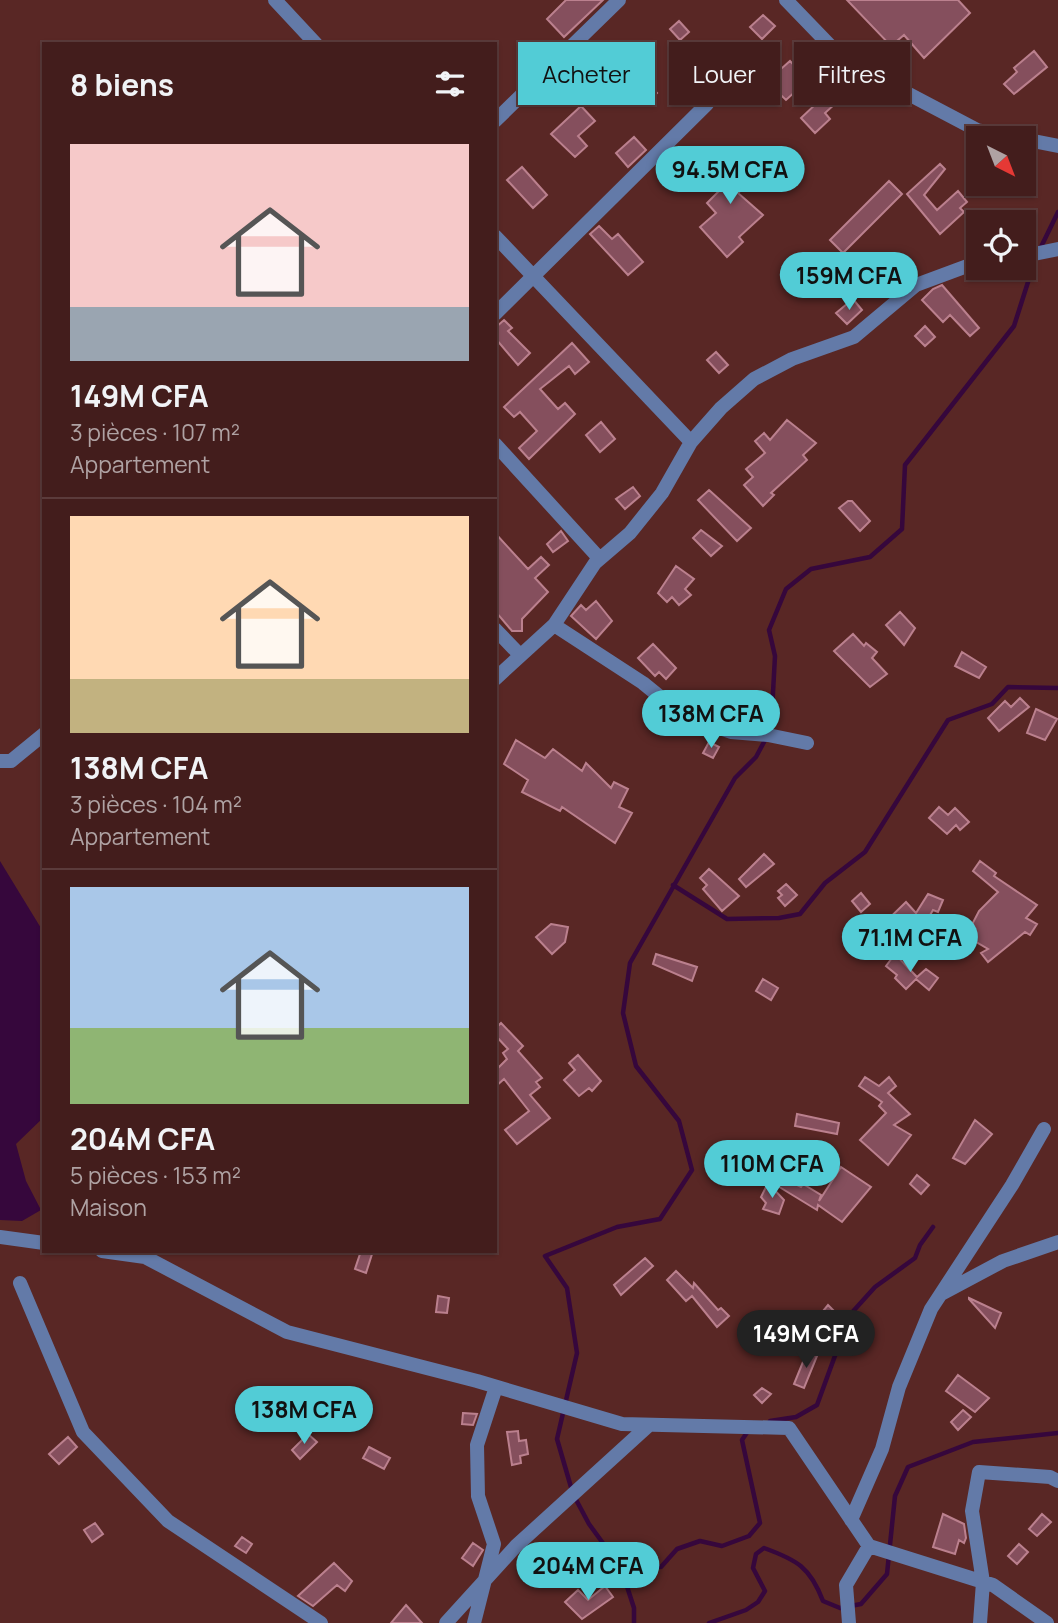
<!DOCTYPE html>
<html lang="fr">
<head>
<meta charset="utf-8">
<style>
	:root { --surface:#431d1c; --page:#4d2a29; --text:#f1f3f6; --muted:#afa2a3; --line:#5b3b3b; --accent:#52ccd6 }
	body { margin:0; font-family:Manrope,sans-serif; background:var(--page); color:var(--text); height:100vh; display:flex; flex-direction:column; font-size:26px; white-space:nowrap }
	* { box-sizing:border-box; margin:0 }
	p { font-size:23px; color:var(--muted) }
	.icon { flex:none; width:38px; height:38px; fill:none; stroke:currentColor; stroke-width:2; stroke-linecap:round; stroke-linejoin:round }
	.map { position:relative; flex:1; overflow:hidden }
	.drawer { position:absolute; left:42px; top:42px; width:455px; height:1211px; display:flex; flex-direction:column; background:var(--surface); border-radius:0px; box-shadow:0 2px 5px #0004,0 0 0 2px var(--line) }
	.drawer>* { flex:none }
	.banner { position:absolute; left:518px; top:42px; width:434px; height:63px; display:flex; gap:14px }
	.needle { width:46px; rotate:138deg }
	.controls { position:absolute; left:966px; top:126px; display:grid; gap:14px }
	.controls a { display:grid; place-items:center; width:70px; height:70px; border-radius:0px; background:var(--surface); box-shadow:0 2px 5px #0004,0 0 0 2px var(--line); font-size:35px }
	.price { position:absolute; translate:-50% -60px; padding:0 16px; border-radius:24px; background:var(--accent); color:#111; font-size:23px; line-height:46px; filter:drop-shadow(0 2px 4px #0008) }
	.price::after { content:''; position:absolute; left:50%; top:42px; width:21px; height:16px; margin-left:-10px; background:inherit; clip-path:polygon(0 0,100% 0,50% 100%) }
	.price.current { background:#222; color:#fff }
	ul { padding:0; list-style:none }
	li { display:grid; align-content:center; gap:14px; height:371px; padding:0 28px }
	li+li { border-top:2px solid var(--line) }
	li span { display:grid; place-items:center; height:217px; border-radius:0px; color:#555 }
	li>.icon { margin-inline-start:auto }
	span .icon { width:126px; height:126px; fill:#fffc; stroke-width:1 }
	li b { font-size:30px }
	h2 { display:flex; justify-content:space-between; align-items:center; height:84px; padding:0 28px; font-size:30px }
	.pill { padding:0 24px; border-radius:0px; background:var(--surface); box-shadow:0 2px 5px #0004,0 0 0 2px var(--line); font-size:24px; line-height:63px }
	.pill.current { background:var(--accent); color:#111 }
	.map>svg:first-child { display:block }
</style>
</head>
<body>
<div class="map">
<svg width="1058" height="1623" viewBox="0 0 1058 1623">
	<rect width="100%" height="100%" fill="#592725"/>
	<path fill="#36073c" d="M0,861L44,933V1117L16,1144L26,1181L41,1210L22,1221L0,1220Z"/>
	<g fill="none" stroke-linecap="round" stroke-linejoin="round">
		<path stroke="#36073c" stroke-width="4.5" d="M1040,249L1058,212
			M673,885L727,919L779,918L800,914L825,883L865,852L948,720L992,704L1008,687L1058,688
			M770,1421L796,1417L817,1405L836,1353L834,1343L847,1318L875,1287L915,1258L920,1245L933,1227
			M616,1562L632,1558L646,1565L661,1567L677,1549L700,1541L722,1546L749,1536L760,1523L742,1440L748,1431
			M634,1623V1608L621,1568L589,1524L573,1494L557,1439L577,1353L567,1288L545,1256L617,1227L660,1219L692,1170L679,1121L636,1066L623,1013L630,963L735,778L756,757L771,729L775,656L769,630L786,589L811,569L870,557L902,529L905,465L1014,326L1036,257
			M709,1623L746,1610L758,1602L765,1591L753,1568L756,1554L764,1548C797,1560 810,1567 823,1601L840,1608L861,1604L887,1574L895,1496L908,1467L973,1442L1058,1433"/>
	</g>
	<path fill="#854f5d" stroke="#bb808e" stroke-width="2" d="M566,0H603L564,37L547,19Z
		M847,0H958L970,13L924,58L904,35L891,46Z
		M763,15L775,26L762,39L750,27Z
		M679,21L689,32L680,40L670,29Z
		M1034,51L1047,67L1014,94L1004,84L1017,72L1014,68Z
		M790,61L808,80L786,100L763,78L777,65L781,69Z
		M646,81L657,93L645,105L634,93Z
		M817,84L836,103L825,113L830,119L815,133L801,118L818,102L809,92Z
		M581,106L595,121L578,136L587,146L575,157L551,134Z
		M634,137L646,150L628,167L616,153Z
		M704,153L731,180L753,160L763,170L738,193L763,215L739,237L743,242L727,257L700,227L716,213L707,203L722,188L696,161Z
		M940,164L945,169L924,195L937,210L958,191L967,202L960,208L964,212L940,234L907,194Z
		M522,167L547,195L533,208L507,180Z
		M889,181L902,194L843,253L830,240Z
		M599,226L612,239L618,234L643,262L628,275L590,234Z
		M942,285L979,328L970,336L950,315L943,322L922,300L933,289Z
		M853,299L862,310L847,324L836,313Z
		M504,320L512,328L508,331L530,353L518,365L495,338V328Z
		M925,326L935,337L925,346L915,336Z
		M572,343L589,362L575,374L569,366L540,389L558,409L565,403L575,414L529,459L519,448L537,431L520,412L514,417L504,407Z
		M716,352L728,365L719,373L707,360Z
		M787,420L816,443L803,455L807,460L771,493L774,495L763,506L744,485L753,477L746,469L765,453L755,441L764,433L770,440Z
		M601,422L615,439L600,452L586,435Z
		M633,487L640,496L625,509L616,499Z
		M709,490L751,528L737,541L698,500Z
		M848,501H852L870,521L860,531L839,508Z
		M701,530L722,546L711,556L693,538Z
		M561,531L568,541L553,552L547,544Z
		M495,533L528,569L541,557L549,565L535,578L548,592L522,619V631H512L495,611Z
		M676,566L694,579L685,589L691,595L679,605L672,597L667,602L658,593Z
		M596,601L612,621L596,639L571,616L581,605L586,610Z
		M900,612L915,628L904,645L886,625Z
		M853,634L864,646L866,643L877,652L872,658L887,674L870,687L834,651Z
		M653,644L676,668L666,679L659,672L655,676L638,658Z
		M962,652L986,667L979,678L955,666Z
		M1020,698L1029,707L999,731L988,718L1005,701L1011,707Z
		M1036,709L1057,719L1045,740L1027,733Z
		M516,740L545,758L553,749L582,771L586,763L611,788L614,782L628,789L619,807L632,813L615,843L562,807L560,811L522,792L528,780L504,764Z
		M709,742L719,747L713,758L703,753Z
		M939,807L948,815L955,808L969,822L960,830L956,825L947,834L929,818Z
		M764,854L774,864L746,887L739,879Z
		M980,861L996,873L994,876L1037,905L1026,918L1037,924L1030,935L1025,932L988,962L981,953L988,949L966,936L979,911L998,892L973,871Z
		M709,869L739,896L722,911L703,889L707,885L700,878Z
		M786,884L797,895L785,906L778,898L782,895L778,891Z
		M861,893L870,904L861,912L852,901Z
		M928,894L943,900L938,912L933,910L917,938L906,925L882,946L872,935L906,902L916,913Z
		M551,924L568,927L565,942L552,954L536,937Z
		M656,954L697,967L692,981L653,964Z
		M895,954L917,977L926,969L938,978L929,990L916,979L906,989L895,978L897,975L886,966Z
		M763,979L778,988L771,1000L756,991Z
		M501,1023L523,1046L518,1051L542,1078L536,1082L540,1087L530,1095L550,1118L517,1144L505,1130L529,1111L504,1079L495,1087V1071L507,1059L503,1053L508,1049L495,1035V1029Z
		M578,1055L601,1081L592,1091L589,1088L579,1096L564,1080L575,1070L569,1063Z
		M865,1077L879,1086L889,1077L896,1086L888,1093L910,1114L894,1125L911,1135L888,1165L860,1140L886,1113L879,1106L882,1102L859,1086Z
		M797,1114L839,1123L837,1134L795,1126Z
		M975,1120L992,1134L965,1164L953,1158Z
		M841,1167L871,1187L842,1222L818,1205L817,1210L763,1177L767,1170L801,1187L803,1184L821,1195L819,1201Z
		M917,1175L929,1185L921,1194L910,1184Z
		M768,1183L784,1200L779,1214L763,1209L766,1203L761,1197Z
		M361,1251H373L366,1273L355,1269Z
		M645,1258L653,1266L621,1295L614,1285Z
		M676,1271L693,1288L694,1283L718,1310L721,1308L729,1316L717,1327L692,1296L686,1301L667,1280Z
		M438,1296L449,1298L447,1313L436,1312Z
		M969,1298L1001,1313L995,1328L969,1299Z
		M828,1305L837,1314L813,1339L823,1311Z
		M807,1352L817,1356L804,1388L794,1384Z
		M958,1375L989,1398L975,1412L946,1391Z
		M762,1388L771,1394L762,1403L754,1395Z
		M963,1410L971,1417L958,1430L951,1422Z
		M463,1413L477,1414L473,1425L462,1424Z
		M518,1431L519,1441L526,1440L528,1454L520,1456L521,1463L512,1465L507,1432Z
		M308,1434L317,1442L300,1459L292,1450Z
		M68,1437L77,1447L59,1464L49,1454Z
		M369,1447L390,1458L384,1469L363,1458Z
		M943,1514L964,1524L966,1538L964,1543L959,1540L955,1554L933,1547Z
		M1042,1514L1051,1522L1037,1536L1029,1529Z
		M95,1523L103,1534L92,1542L84,1530Z
		M242,1537L252,1544L246,1553L235,1546Z
		M473,1543L483,1550L473,1566L462,1558Z
		M1019,1544L1028,1552L1017,1564L1008,1556Z
		M334,1563L352,1581L345,1591L337,1585L313,1606L298,1596Z
		M605,1586L613,1597L582,1619L565,1602L578,1590L588,1600Z
		M406,1605L422,1623H391Z"/>
	<g fill="none" stroke-linecap="round" stroke-linejoin="round">
		<path stroke="#637aa8" stroke-width="14" d="M275,0L316,44
			M786,0L844,60L977,130L1058,146
			M495,121L619,0
			M495,236L691,442
			M1024,256L1058,249
			M495,314L707,104
			M495,444L599,558
			M495,629L520,655
			M495,679L554,625
			M807,743L768,735L731,732L681,714L643,683L554,625L595,563L630,533L662,493L691,442L721,408L754,379L792,359L854,337L916,285L978,262
			M0,761H11L44,734
			M0,1237L44,1243
			M102,1251L145,1257L287,1332L477,1381L622,1424L789,1428L869,1546L993,1585L1047,1623
			M20,1283L83,1432L168,1521L321,1623
			M941,1294L1003,1261L1058,1242
			M851,1520L882,1449L899,1387L931,1309L1012,1185L1044,1129
			M446,1623L516,1546L649,1425
			M474,1623L494,1544L478,1496L477,1445L496,1387
			M849,1623L846,1585L869,1546
			M980,1623L983,1582L972,1511L979,1472L1050,1477L1058,1481"/>
	</g>
</svg>
<div class="controls">
<a><svg class="needle" viewBox="-14 -14 28 28"><path d="M0-13l5 13h-10z" fill="#e53935"/><path d="M0 13l5-13h-10z" fill="#afa2a3"/></svg></a>
<a><svg class="icon" aria-label="locate" viewBox="0 0 24 24"><circle cx="12" cy="12" r="6"/><path d="M12 2v4M12 18v4M2 12h4M18 12h4"/></svg></a>
</div>
<b class="price" style="left:730px;top:206px">94.5M CFA</b>
<b class="price" style="left:849px;top:312px">159M CFA</b>
<b class="price" style="left:711px;top:750px">138M CFA</b>
<b class="price" style="left:910px;top:974px">71.1M CFA</b>
<b class="price" style="left:772px;top:1200px">110M CFA</b>
<b class="price current" style="left:806px;top:1370px">149M CFA</b>
<b class="price" style="left:304px;top:1446px">138M CFA</b>
<b class="price" style="left:588px;top:1602px">204M CFA</b>
<div class="banner">
<a class="pill current">Acheter</a>
<a class="pill">Louer</a>
<a class="pill">Filtres</a>
</div>
<section class="drawer">
<h2>8 biens<svg class="icon" aria-label="filters" viewBox="0 0 24 24"><path d="M4 7h16M4 17h16"/><circle cx="9" cy="7" r="2"/><circle cx="15" cy="17" r="2"/></svg></h2>
<ul>
<li><span style="background:linear-gradient(#f6c9c9 75%,#9aa5b1 0)"><svg class="icon" aria-label="home" viewBox="0 0 24 24"><path d="M3 11l9-7 9 7M6 9v11h12V9"/></svg></span><div><b>149M CFA</b><p>3 pièces · 107 m²</p><p>Appartement</p></div></li>
<li><span style="background:linear-gradient(#ffd9b3 75%,#c2b280 0)"><svg class="icon" aria-label="home" viewBox="0 0 24 24"><path d="M3 11l9-7 9 7M6 9v11h12V9"/></svg></span><div><b>138M CFA</b><p>3 pièces · 104 m²</p><p>Appartement</p></div></li>
<li><span style="background:linear-gradient(#a9c7e8 65%,#8fb573 0)"><svg class="icon" aria-label="home" viewBox="0 0 24 24"><path d="M3 11l9-7 9 7M6 9v11h12V9"/></svg></span><div><b>204M CFA</b><p>5 pièces · 153 m²</p><p>Maison</p></div></li>
</ul>
</section>
</div>
</body>
</html>
